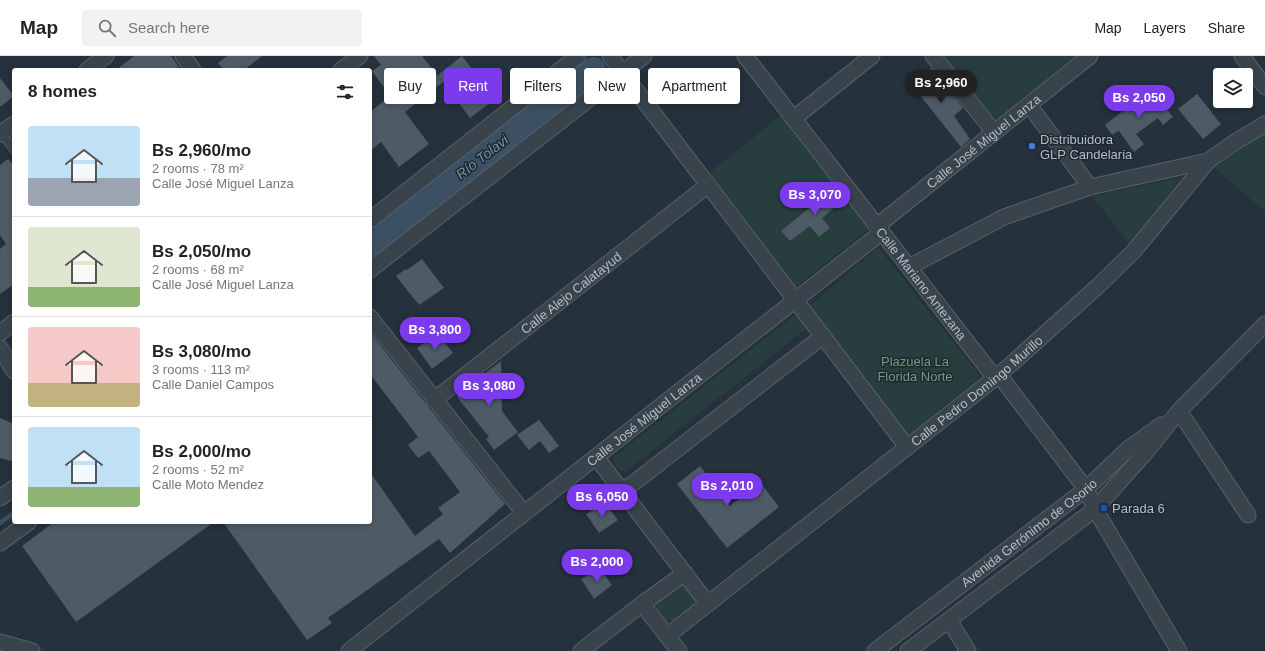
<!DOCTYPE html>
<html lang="en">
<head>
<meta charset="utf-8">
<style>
	:root { --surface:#fff; --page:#f2f2f2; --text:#222; --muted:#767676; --line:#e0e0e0; --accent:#7c3aed }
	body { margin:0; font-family:Arial,sans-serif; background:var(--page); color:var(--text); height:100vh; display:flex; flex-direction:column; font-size:15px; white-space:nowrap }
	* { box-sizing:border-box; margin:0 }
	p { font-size:13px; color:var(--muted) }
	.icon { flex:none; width:22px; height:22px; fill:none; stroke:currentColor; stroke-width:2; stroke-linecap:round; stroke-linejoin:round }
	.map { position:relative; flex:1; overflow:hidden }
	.side { position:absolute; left:12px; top:12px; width:360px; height:456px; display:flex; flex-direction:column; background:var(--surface); border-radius:4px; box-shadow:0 2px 6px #0003 }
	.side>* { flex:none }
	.guide { position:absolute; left:384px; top:12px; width:380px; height:36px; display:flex; gap:8px }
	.buttons { position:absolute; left:1213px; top:12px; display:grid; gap:8px }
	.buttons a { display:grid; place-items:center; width:40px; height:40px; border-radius:4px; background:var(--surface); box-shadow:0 2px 6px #0003; font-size:20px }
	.price { position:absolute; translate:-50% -34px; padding:0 9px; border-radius:14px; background:var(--accent); color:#fff; font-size:13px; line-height:26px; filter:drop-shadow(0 1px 2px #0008) }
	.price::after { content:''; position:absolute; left:50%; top:24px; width:12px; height:9px; margin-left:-6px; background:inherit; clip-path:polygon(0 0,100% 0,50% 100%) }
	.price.selected { background:#222; color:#fff }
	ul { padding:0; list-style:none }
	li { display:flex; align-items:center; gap:12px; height:100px; padding:0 16px }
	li+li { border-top:1px solid var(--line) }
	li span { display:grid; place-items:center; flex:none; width:112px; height:80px; border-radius:4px; color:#555 }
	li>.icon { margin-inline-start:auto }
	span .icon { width:48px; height:48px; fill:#fffc; stroke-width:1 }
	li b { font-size:17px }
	h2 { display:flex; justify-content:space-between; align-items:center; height:48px; padding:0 16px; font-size:17px }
	.pill { padding:0 14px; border-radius:4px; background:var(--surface); box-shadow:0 2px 6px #0003; font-size:14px; line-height:36px }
	.pill.selected { background:var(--accent); color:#fff }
	header { display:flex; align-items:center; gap:24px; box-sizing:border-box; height:56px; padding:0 20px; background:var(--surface); border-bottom:1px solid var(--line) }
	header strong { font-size:19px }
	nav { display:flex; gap:22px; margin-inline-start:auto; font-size:14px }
	.search { width:280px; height:36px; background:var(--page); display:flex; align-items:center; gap:10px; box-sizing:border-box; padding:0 14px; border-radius:4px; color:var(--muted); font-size:15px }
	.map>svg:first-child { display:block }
</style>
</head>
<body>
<header>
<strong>Map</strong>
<div class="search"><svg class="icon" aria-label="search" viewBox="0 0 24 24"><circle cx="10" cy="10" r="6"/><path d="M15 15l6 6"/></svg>Search here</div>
<nav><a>Map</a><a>Layers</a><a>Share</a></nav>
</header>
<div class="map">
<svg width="1265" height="595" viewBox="0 0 1265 595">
	<rect width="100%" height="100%" fill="#25313c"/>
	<path fill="#283e3e" d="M944,0H1078L994,65Z
		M780,60L870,172L795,232L708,118Z
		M1265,75V156L1215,112Z
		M1182,121L1129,188L1092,140Z
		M878,191L981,321L907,380L809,251Z
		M796,258L802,260L807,266L806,273L625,416C617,412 614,410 614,401Z
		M677,529H685C688,533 693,538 694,543C697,552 683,561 676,564C672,566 667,565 663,565L656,559V552L658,544Z"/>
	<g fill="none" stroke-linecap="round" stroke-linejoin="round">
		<path stroke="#3c5064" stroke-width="4.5" d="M0,467L14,457"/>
		<path stroke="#3c5064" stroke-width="26" d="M370,188L593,14"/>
	</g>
	<path fill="#4e5b67" d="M134,0H171L181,14H116Z
		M227,0H262L244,14H224L218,7Z
		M374,0H422L443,26L405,56L429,88L399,111L381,86L370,95V56L390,40L372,15L381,9Z
		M462,0L495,43L470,62L438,19Z
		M931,12L963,52L954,60L970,83L961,91L911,28Z
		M0,22L14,40L0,51Z
		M1151,33L1173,61L1163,69L1158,62L1136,78L1144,88L1134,96L1119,75L1112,79L1105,69Z
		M1197,38L1221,68L1203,83L1178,53Z
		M8,103L14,110V228L0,238V193L6,188L0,179V109Z
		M835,131L845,143L822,162L830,172L819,181L810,170L790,185L781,175Z
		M422,203L444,232L419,249L396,220L406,213L407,214Z
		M370,276L427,349L505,448L450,497L439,483L328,562L332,567L307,584L223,466H370V416L415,480L443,458L438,452L460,436L429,395L418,402L408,389L418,381L370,318Z
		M437,277L453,297L432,313L417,292Z
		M501,305L502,355L518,376L494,394L486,383L489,381L457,341L484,320L483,319Z
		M0,362L14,368V406L0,402Z
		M539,364L559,390L549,397L540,385L529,394L517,379Z
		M700,410L730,450L760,426L779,451L727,492L677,428Z
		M605,447L618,464L599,477L586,458Z
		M54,466H214L76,566L22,490Z
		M600,513L612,529L594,543L581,523Z"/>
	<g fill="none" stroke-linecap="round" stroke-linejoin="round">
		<defs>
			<path id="service" d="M1,77L14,94"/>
			<g id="minor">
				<path d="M183,0L193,14"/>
				<path d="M610,0L907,391"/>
				<path id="s1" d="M745,0L995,322"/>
				<path d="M933,0L994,76"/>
				<path d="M1242,0L1265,31"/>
				<path d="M87,14L106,0"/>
				<path d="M341,14L360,0"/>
				<path d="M1029,49L1090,131"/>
				<path d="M793,63L872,0"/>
				<path d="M0,78L14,68"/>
				<path d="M370,164L578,0"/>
				<path id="s2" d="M877,170L1090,0"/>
				<path d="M909,211L1004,161L1090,131L1208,105"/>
				<path d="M370,214L644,0"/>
				<path d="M370,261L524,457"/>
				<path d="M0,277L14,266"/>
				<path d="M0,292L14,315"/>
				<path d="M999,319L1086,433L1095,453L1179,595"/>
				<path id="s3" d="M434,344L708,129"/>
				<path d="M1179,355L1248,459"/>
				<path d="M596,401L708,548"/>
				<path d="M622,436L823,280"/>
				<path d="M0,442L14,432"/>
				<path d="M0,487L29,466"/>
				<path d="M642,548L679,595"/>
				<path d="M949,564L968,595"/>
				<path id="s4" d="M667,580L999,319L1097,231L1134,195L1208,105L1235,86L1265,68"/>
				<path d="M0,586L32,595"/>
				<path id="s5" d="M349,595L882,176"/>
				<path d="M581,595L642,548L685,517"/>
				<path id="s6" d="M875,595L1086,433L1128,393L1161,369"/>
				<path d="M908,595L1095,453L1146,396L1179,355L1265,268"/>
			</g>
		</defs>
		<use href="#service" stroke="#57616a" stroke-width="9"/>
		<use href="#minor" stroke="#57616a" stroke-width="17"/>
		<use href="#service" stroke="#39434c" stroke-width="7"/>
		<use href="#minor" stroke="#39434c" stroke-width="15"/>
	</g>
	<circle fill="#3f7fe0" stroke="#1e2831" stroke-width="1.5" cx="1032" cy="90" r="4"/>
	<rect fill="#1a4fb4" stroke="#1e2831" stroke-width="1.5" x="1100" y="448" width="8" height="8" rx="2"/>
	<g text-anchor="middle" stroke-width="3" stroke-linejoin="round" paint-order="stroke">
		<g font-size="13" fill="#b5bec7" stroke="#1e2831" text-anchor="start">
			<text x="1040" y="88">Distribuidora<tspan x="1040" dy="15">GLP Candelaria</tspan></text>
			<text x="1112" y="457">Parada 6</text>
		</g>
		<g font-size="13" fill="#b5bec7" stroke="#1e2831">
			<text dy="5" stroke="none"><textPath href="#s2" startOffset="136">Calle José Miguel Lanza</textPath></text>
			<text dy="5" stroke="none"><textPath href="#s1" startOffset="288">Calle Mariano Antezana</textPath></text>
			<text dy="5" stroke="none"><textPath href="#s3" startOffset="174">Calle Alejo Calatayud</textPath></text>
			<text dy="5" stroke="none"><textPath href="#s4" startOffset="395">Calle Pedro Domingo Murillo</textPath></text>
			<text dy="5" stroke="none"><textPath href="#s5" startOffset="375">Calle José Miguel Lanza</textPath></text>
			<text dy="5" stroke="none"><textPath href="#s6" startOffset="194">Avenida Gerónimo de Osorio</textPath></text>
		</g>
		<g font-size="13" fill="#749b7a" stroke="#1e2831">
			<text x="915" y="310">Plazuela La<tspan x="915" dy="15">Florida Norte</tspan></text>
		</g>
		<g font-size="14" font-style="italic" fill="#7791a9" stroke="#1e2831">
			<text transform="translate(482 101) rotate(-38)" y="5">Río Tolavi</text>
		</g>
	</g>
</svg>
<div class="buttons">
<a><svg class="icon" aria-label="layers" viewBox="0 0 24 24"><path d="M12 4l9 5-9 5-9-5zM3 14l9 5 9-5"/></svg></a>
</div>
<b class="price selected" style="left:941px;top:48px">Bs 2,960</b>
<b class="price" style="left:1139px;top:63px">Bs 2,050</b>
<b class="price" style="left:815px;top:160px">Bs 3,070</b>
<b class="price" style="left:435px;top:295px">Bs 3,800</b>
<b class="price" style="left:489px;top:351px">Bs 3,080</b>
<b class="price" style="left:727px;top:451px">Bs 2,010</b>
<b class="price" style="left:602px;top:462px">Bs 6,050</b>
<b class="price" style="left:597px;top:527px">Bs 2,000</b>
<div class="guide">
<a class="pill">Buy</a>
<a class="pill selected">Rent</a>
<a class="pill">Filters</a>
<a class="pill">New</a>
<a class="pill">Apartment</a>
</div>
<section class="side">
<h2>8 homes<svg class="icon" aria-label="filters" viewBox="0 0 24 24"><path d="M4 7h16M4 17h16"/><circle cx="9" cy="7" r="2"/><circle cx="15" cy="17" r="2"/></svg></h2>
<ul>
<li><span style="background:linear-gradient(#bfe0f5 65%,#9aa5b1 0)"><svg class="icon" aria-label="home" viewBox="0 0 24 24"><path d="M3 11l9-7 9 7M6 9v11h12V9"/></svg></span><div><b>Bs 2,960/mo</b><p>2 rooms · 78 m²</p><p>Calle José Miguel Lanza</p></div></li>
<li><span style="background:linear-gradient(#dfe7d0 75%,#8fb573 0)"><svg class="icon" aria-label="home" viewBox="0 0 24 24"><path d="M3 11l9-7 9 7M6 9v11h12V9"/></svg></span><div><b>Bs 2,050/mo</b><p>2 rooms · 68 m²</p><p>Calle José Miguel Lanza</p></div></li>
<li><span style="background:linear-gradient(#f6c9c9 70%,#c2b280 0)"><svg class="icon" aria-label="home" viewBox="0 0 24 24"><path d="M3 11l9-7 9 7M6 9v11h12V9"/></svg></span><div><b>Bs 3,080/mo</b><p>3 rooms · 113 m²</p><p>Calle Daniel Campos</p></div></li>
<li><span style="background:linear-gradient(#bfe0f5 75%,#8fb573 0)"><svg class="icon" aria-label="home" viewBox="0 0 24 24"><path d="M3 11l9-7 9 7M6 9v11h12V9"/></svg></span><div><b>Bs 2,000/mo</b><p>2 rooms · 52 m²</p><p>Calle Moto Mendez</p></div></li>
</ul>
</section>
</div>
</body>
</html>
